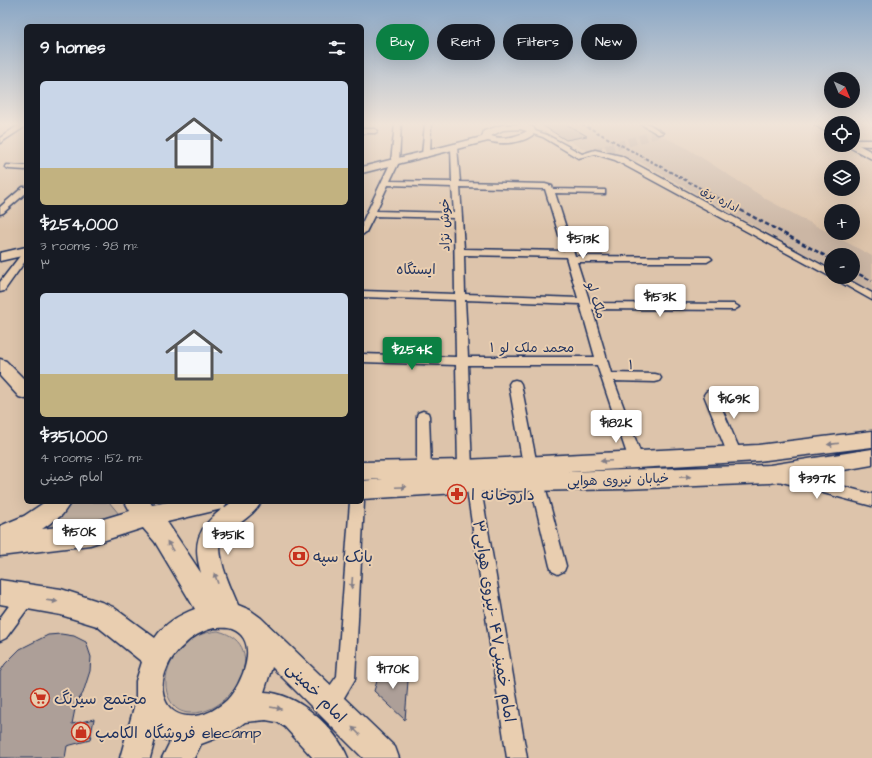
<!DOCTYPE html>
<html lang="en">
<head>
<meta charset="utf-8">
<style>
	:root { --surface:#171b24; --page:#20242c; --text:#f1f3f6; --muted:#9ea1a6; --accent:#0b8043 }
	body { margin:0; font-family:"Architects Daughter","Playpen Sans Arabic",sans-serif; background:var(--page); color:var(--text); height:100vh; display:flex; flex-direction:column; font-size:15px; white-space:nowrap }
	* { box-sizing:border-box; margin:0 }
	p { font-size:13px; color:var(--muted) }
	.icon { flex:none; width:22px; height:22px; fill:none; stroke:currentColor; stroke-width:2; stroke-linecap:round; stroke-linejoin:round }
	.map { position:relative; flex:1; overflow:hidden }
	.drawer { position:absolute; left:24px; top:24px; width:340px; height:480px; display:flex; flex-direction:column; background:var(--surface); border-radius:6px; box-shadow:0 4px 16px #0002 }
	.drawer>* { flex:none }
	.banner { position:absolute; left:376px; top:24px; width:380px; height:36px; display:flex; gap:8px }
	.needle { width:26px; rotate:136deg }
	.controls { position:absolute; left:824px; top:72px; display:grid; gap:8px }
	.controls a { display:grid; place-items:center; width:36px; height:36px; border-radius:50%; background:var(--surface); box-shadow:0 4px 16px #0002; font-size:20px }
	.price { position:absolute; translate:-50% -34px; padding:0 9px; border-radius:4px; background:#fff; color:#222; font-size:13px; line-height:26px; filter:drop-shadow(0 1px 2px #0008) }
	.price::after { content:''; position:absolute; left:50%; top:24px; width:12px; height:9px; margin-left:-6px; background:inherit; clip-path:polygon(0 0,100% 0,50% 100%) }
	.price.selected { background:var(--accent); color:#fff }
	ul { padding:0; list-style:none }
	li { display:grid; align-content:center; gap:8px; height:212px; padding:0 16px }
	li span { display:grid; place-items:center; height:124px; border-radius:6px; color:#555 }
	li>.icon { margin-inline-start:auto }
	span .icon { width:72px; height:72px; fill:#fffc; stroke-width:1 }
	li b { font-size:17px }
	h2 { display:flex; justify-content:space-between; align-items:center; height:48px; padding:0 16px; font-size:17px }
	.tag { padding:0 14px; border-radius:18px; background:var(--surface); box-shadow:0 4px 16px #0002; font-size:14px; line-height:36px }
	.tag.selected { background:var(--accent); color:#fff }
	.map>svg:first-child { display:block }
</style>
</head>
<body>
<div class="map">
<svg width="872" height="758" viewBox="0 0 872 758">
	<rect width="100%" height="100%" fill="#ddc4ab"/>
	<filter id="ink" filterUnits="userSpaceOnUse"><feTurbulence type="fractalNoise" baseFrequency=".025" numOctaves="2"/><feDisplacementMap in="SourceGraphic" scale="8" xChannelSelector="R" yChannelSelector="G"/><feConvolveMatrix kernelMatrix="1 2 1 2 8 2 1 2 1" color-interpolation-filters="sRGB"/></filter>
	<g filter="url(#ink)">
		<path fill="#cbb6a4" d="M537,124H637L685,147L766,199L872,256V292L846,277H853V255H831V268L638,161L632,163L603,147L588,151Z"/>
		<path fill="#c0afa0" stroke="#6e6f7f" d="M68,502H109L119,514L93,523L31,532Z
			M218,631C272,644 234,715 190,713C185,713 178,711 174,706C155,684 172,649 195,637C203,633 210,632 218,631Z"/>
		<path fill="#ad9f98" stroke="#1b2f5e" d="M540,124H566L587,136L566,140Z
			M61,634L74,636L86,642L91,657L90,671L83,693L76,704L72,724L94,719L90,740L67,746L65,758H0V672L5,664L20,649L48,635Z
			M382,664L408,681L405,720L374,691Z"/>
		<g fill="none" stroke-linecap="round" stroke-linejoin="round">
			<path stroke="#b6a69c" stroke-width="8" stroke-dasharray="8 3.5" stroke-linecap="butt" d="M595,152L660,133"/>
			<defs>
				<path id="minor" d="M20,124H26V126L0,143V138Z
					M395,124H401L399,162L390,181L452,182L451,147L454,145L457,147L460,182L545,184L552,186L553,189L605,190V194H602L555,193L575,256L710,257L712,259L707,262H577L590,303L734,304L739,307L734,310L592,309L611,373L655,374L659,375L661,378L659,381L655,382L614,381L643,460L641,464L636,466L631,464L629,460L597,365H468L472,469L470,473L465,475L460,473L458,469L456,365L362,362V354L456,357L455,300L362,297V291L455,294L454,218L374,216L366,232L362,235V223L391,162ZM388,185L452,187L454,213L376,211ZM460,187L545,189L564,251L464,249ZM464,255L566,257L578,298L465,294ZM465,300L580,304L595,357H468Z
					M425,124H431L430,155L426,157L422,155Z
					M641,124H649L663,133L658,134Z
					M362,129H375L378,131L375,133H362Z
					M532,130L547,135L582,154L595,150L621,156L831,270V277L615,160L595,154L578,158L543,137L530,133V131Z
					M6,165L26,166V170L9,169L5,167Z
					M23,187H26V193L3,213L0,214V207Z
					M26,251V260L4,291L0,292V282L23,252Z
					M831,277H843L872,293V300Z
					M515,380L519,381L521,384L537,465L535,469L530,471L525,469L523,465L509,384L511,381Z
					M710,390L714,392L716,395L742,455L740,459L735,461L730,459L728,455L704,395L706,392Z
					M423,411L428,413L429,416L431,470L429,474L424,476L419,474L417,470V416L418,413Z
					M776,469L872,494V506L771,479L769,475L771,471Z
					M537,476L542,478L544,482L566,566L564,571L558,574L552,571L550,566L530,482L532,478Z
					M473,477L478,479L480,483L527,758H507L466,483L468,479Z
					M362,497L364,502L355,679L336,711L329,714L322,711L319,704L322,697L337,676L350,502H362Z
					M25,590L31,592L33,598L31,604L6,638L0,641V618L19,592Z"/>
				<path id="tertiary" d="M525,124L533,127L536,132C525,144 502,145 488,141L362,173V167L482,137L484,131L502,125ZM520,129L527,131C517,137 502,140 491,136L503,130Z
					M853,140H872V146L850,145H853Z
					M26,247V255L0,261V253Z"/>
				<path id="secondary" d="M814,124H826L831,128V135Z
					M853,142L872,152V159L849,147L848,145H853Z
					M0,359L6,361L26,381V399L19,397L0,376Z
					M872,431V447L758,461L567,472L770,465L872,449V465L770,483L624,489L473,492L362,499V481L383,479L362,480V462L465,460L758,445Z
					M45,502H71L62,515L42,529L90,523L130,511L125,502H150L152,505L168,502H227L224,508L232,502H261C253,518 230,526 220,543C219,564 230,585 238,605L250,610L261,618L395,747L399,758H363L272,667L264,692C298,693 336,728 348,758H313L285,727L277,722L266,720L245,722L230,733L201,744L194,758H162L170,742L156,735L150,758H120L136,700V681L142,662L97,626L61,615L0,604V580L61,589L104,603L113,607L155,638C165,623 179,615 195,609L155,542L143,528L90,545L0,556V526L24,516ZM222,509C198,528 192,543 201,573L167,522ZM214,628C219,628 227,627 232,629C261,640 242,685 227,700C218,708 207,715 195,716C166,719 156,692 167,668C170,660 176,652 183,646C191,637 202,631 214,628Z"/>
			</defs>
			<use href="#minor" stroke="#1b2f5e" stroke-width="3"/>
			<use href="#tertiary" stroke="#1b2f5e" stroke-width="3"/>
			<use href="#secondary" stroke="#1b2f5e" stroke-width="3"/>
			<use href="#minor" fill="#e9ceb0" fill-rule="evenodd"/>
			<use href="#tertiary" fill="#e9ceb0" fill-rule="evenodd"/>
			<use href="#secondary" fill="#e9ceb0" fill-rule="evenodd"/>
			<path stroke="#1b2f5e" stroke-width="2" stroke-dasharray="3.5 2" stroke-linecap="butt" d="M582,124L724,201"/>
			<path stroke="#1b2f5e" stroke-width="2.5" stroke-dasharray="4.5 2.5" stroke-linecap="butt" d="M722,200L831,259
				M853,271L872,281"/>
		</g>
		<defs><path id="oneway-solid" d="M-6-.8H1V-3.2L6.5 0L1 3.2V.8H-6Z"/></defs>
		<g fill="#827e87">
			<use href="#oneway-solid" transform="translate(833 444) rotate(173)"/>
			<use href="#oneway-solid" transform="translate(606 461) rotate(177)"/>
			<use href="#oneway-solid" transform="translate(685 477) rotate(-2)"/>
			<use href="#oneway-solid" transform="translate(401 487) rotate(-3)"/>
			<use href="#oneway-solid" transform="translate(170 546) rotate(-122)"/>
			<use href="#oneway-solid" transform="translate(216 578) rotate(-109)"/>
			<use href="#oneway-solid" transform="translate(352 583) rotate(94)"/>
			<use href="#oneway-solid" transform="translate(52 601) rotate(7)"/>
			<use href="#oneway-solid" transform="translate(276 708) rotate(10)"/>
			<use href="#oneway-solid" transform="translate(356 731) rotate(-135)"/>
		</g>
	</g>
	<linearGradient id="sky" x2="0" y2="1"><stop stop-color="#89a6c5"/><stop offset="0.54" stop-color="#f0e4d9"/><stop offset="1" stop-color="#f0e4d9" stop-opacity="0"/></linearGradient>
	<rect width="872" height="230" fill="url(#sky)"/>
	<defs>
		<symbol id="pharmacy-ring" viewBox="-11 -11 22 22"><circle r="9.5" fill="#e9ceb0" stroke="#c8321e" stroke-width="1.5"/><path d="M-2-6h4v4h4v4h-4v4h-4v-4h-4v-4h4Z" fill="#c8321e"/></symbol>
		<symbol id="bank-ring" viewBox="-11 -11 22 22"><circle r="9.5" fill="#e9ceb0" stroke="#c8321e" stroke-width="1.5"/><path d="M-6-4H6V4H-6ZM0-2.3a2.3 2.3 0 1 0 0 4.6a2.3 2.3 0 1 0 0-4.6Z" fill="#c8321e"/></symbol>
		<symbol id="supermarket-ring" viewBox="-11 -11 22 22"><circle r="9.5" fill="#e9ceb0" stroke="#c8321e" stroke-width="1.5"/><path d="M-6-5.5h2.5l.6 2H6L4.5 2H-2.5L-4.4-4H-6ZM-1.5 3.2a1.3 1.3 0 1 0 .1 0ZM3 3.2a1.3 1.3 0 1 0 .1 0Z" fill="#c8321e"/></symbol>
		<symbol id="shop-ring" viewBox="-11 -11 22 22"><circle r="9.5" fill="#e9ceb0" stroke="#c8321e" stroke-width="1.5"/><path d="M-5-2.5h2.3a2.7 3.5 0 0 1 5.4 0H5L5.5 6h-11ZM-1.5-2.5h3a1.5 2.3 0 0 0-3 0Z" fill="#c8321e"/></symbol>
	</defs>
	<g fill-rule="evenodd">
		<use href="#pharmacy-ring" x="446" y="483" width="22" height="22"/>
		<use href="#bank-ring" x="288" y="545" width="22" height="22"/>
		<use href="#supermarket-ring" x="29" y="687" width="22" height="22"/>
		<use href="#shop-ring" x="70" y="721" width="22" height="22"/>
	</g>
	<g text-anchor="middle" stroke-width="4" stroke-linejoin="round" paint-order="stroke">
		<g font-size="11" fill="#1b2f5e" stroke="#e9ceb0">
			<text transform="translate(720 199) rotate(29)" y="4">اداره برق</text>
		</g>
		<g font-size="13" fill="#1b2f5e" stroke="#e9ceb0">
			<text transform="translate(444 225) rotate(-91)" y="5">خوش نژاد</text>
			<text transform="translate(597 300) rotate(73)" y="5">ملک لو</text>
			<text x="532" y="352">۱ محمد ملک لو</text>
			<text transform="translate(631 364) rotate(1)" y="5">۱</text>
			<text transform="translate(618 479) rotate(-2)" y="5">خیابان نیروی هوایی</text>
		</g>
		<g font-size="14" fill="#1b2f5e" stroke="#e9ceb0">
			<text x="416" y="274">ایستگاه</text>
		</g>
		<g font-size="16" fill="#1b2f5e" stroke="#e9ceb0" text-anchor="start">
			<text x="471" y="500">داروخانه ا</text>
			<text x="313" y="562">بانک سپه</text>
			<text x="54" y="704">مجتمع سیرنگ</text>
			<text x="95" y="738">فروشگاه الکامپ elecamp</text>
		</g>
		<g font-size="16" fill="#1b2f5e" stroke="#e9ceb0">
			<text transform="translate(495 621) rotate(81)" y="6">امام خمینی۴۷ -نیروی هوایی۳</text>
			<text transform="translate(317 692) rotate(45)" y="6">امام خمینی</text>
		</g>
	</g>
</svg>
<div class="controls">
<a><svg class="needle" viewBox="-14 -14 28 28"><path d="M0-13l5 13h-10z" fill="#e53935"/><path d="M0 13l5-13h-10z" fill="#9ea1a6"/></svg></a>
<a><svg class="icon" aria-label="locate" viewBox="0 0 24 24"><circle cx="12" cy="12" r="6"/><path d="M12 2v4M12 18v4M2 12h4M18 12h4"/></svg></a>
<a><svg class="icon" aria-label="layers" viewBox="0 0 24 24"><path d="M12 4l9 5-9 5-9-5zM3 14l9 5 9-5"/></svg></a>
<a>+</a>
<a>−</a>
</div>
<b class="price" style="left:583px;top:260px">$513K</b>
<b class="price" style="left:660px;top:318px">$153K</b>
<b class="price selected" style="left:412px;top:371px">$254K</b>
<b class="price" style="left:734px;top:420px">$169K</b>
<b class="price" style="left:616px;top:444px">$182K</b>
<b class="price" style="left:817px;top:500px">$397K</b>
<b class="price" style="left:79px;top:553px">$150K</b>
<b class="price" style="left:228px;top:556px">$351K</b>
<b class="price" style="left:393px;top:690px">$170K</b>
<div class="banner">
<a class="tag selected">Buy</a>
<a class="tag">Rent</a>
<a class="tag">Filters</a>
<a class="tag">New</a>
</div>
<section class="drawer">
<h2>9 homes<svg class="icon" aria-label="filters" viewBox="0 0 24 24"><path d="M4 7h16M4 17h16"/><circle cx="9" cy="7" r="2"/><circle cx="15" cy="17" r="2"/></svg></h2>
<ul>
<li><span style="background:linear-gradient(#c9d6e8 70%,#c2b280 0)"><svg class="icon" aria-label="home" viewBox="0 0 24 24"><path d="M3 11l9-7 9 7M6 9v11h12V9"/></svg></span><div><b>$254,000</b><p>3 rooms · 98 m²</p><p>۳</p></div></li>
<li><span style="background:linear-gradient(#c9d6e8 65%,#c2b280 0)"><svg class="icon" aria-label="home" viewBox="0 0 24 24"><path d="M3 11l9-7 9 7M6 9v11h12V9"/></svg></span><div><b>$351,000</b><p>4 rooms · 152 m²</p><p>امام خمینی</p></div></li>
</ul>
</section>
</div>
</body>
</html>
